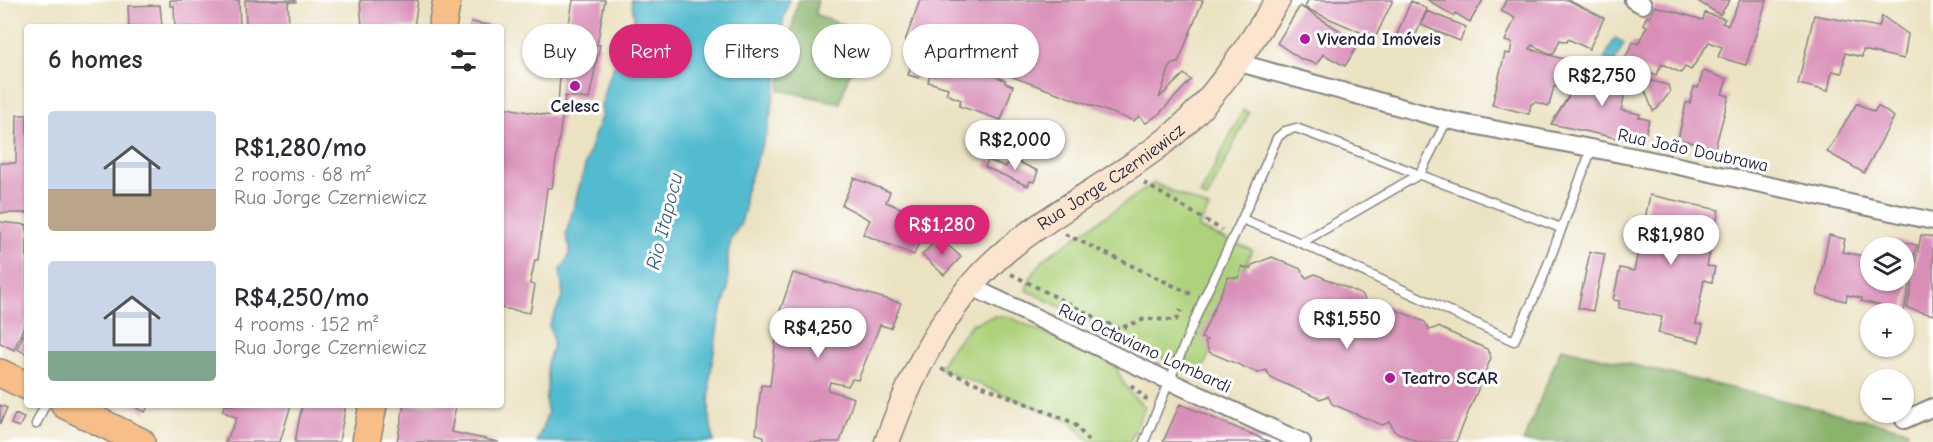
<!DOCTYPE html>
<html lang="en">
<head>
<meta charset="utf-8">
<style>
	:root { --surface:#fff; --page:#f2f2f3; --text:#2b2b33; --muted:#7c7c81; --accent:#db2777 }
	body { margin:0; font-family:"Comic Neue",sans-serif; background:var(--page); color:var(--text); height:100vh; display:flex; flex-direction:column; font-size:22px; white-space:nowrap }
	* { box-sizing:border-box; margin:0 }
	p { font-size:20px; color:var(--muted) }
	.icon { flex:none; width:33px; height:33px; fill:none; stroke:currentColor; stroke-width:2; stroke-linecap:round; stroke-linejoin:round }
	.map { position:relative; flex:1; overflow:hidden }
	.sheet { position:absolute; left:24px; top:24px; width:480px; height:384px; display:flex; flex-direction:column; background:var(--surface); border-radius:6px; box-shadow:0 2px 4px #0004 }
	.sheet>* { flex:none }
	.hud { position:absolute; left:522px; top:24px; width:570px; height:54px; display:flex; gap:12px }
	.buttons { position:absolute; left:1860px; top:237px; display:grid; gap:12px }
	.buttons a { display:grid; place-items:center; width:54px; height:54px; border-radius:50%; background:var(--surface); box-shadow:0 2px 4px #0004; font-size:30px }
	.price { position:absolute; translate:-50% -51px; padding:0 14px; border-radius:21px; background:#fff; color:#222; font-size:20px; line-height:39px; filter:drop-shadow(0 2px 3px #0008) }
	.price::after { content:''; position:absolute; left:50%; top:36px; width:18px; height:14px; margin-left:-9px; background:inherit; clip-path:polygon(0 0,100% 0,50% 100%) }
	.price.on { background:var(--accent); color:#fff }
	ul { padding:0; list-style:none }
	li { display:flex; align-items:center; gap:18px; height:150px; padding:0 24px }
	li span { display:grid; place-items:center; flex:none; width:168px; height:120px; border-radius:6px; color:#555 }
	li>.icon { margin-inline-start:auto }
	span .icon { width:72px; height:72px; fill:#fffc; stroke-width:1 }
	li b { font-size:26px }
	h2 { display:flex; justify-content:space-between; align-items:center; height:72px; padding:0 24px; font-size:26px }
	.pill { padding:0 21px; border-radius:27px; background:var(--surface); box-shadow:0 2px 4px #0004; font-size:21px; line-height:54px }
	.pill.on { background:var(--accent); color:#fff }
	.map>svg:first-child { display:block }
</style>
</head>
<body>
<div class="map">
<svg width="1933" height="442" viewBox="0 0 1933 442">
	<rect width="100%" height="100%" fill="#fff"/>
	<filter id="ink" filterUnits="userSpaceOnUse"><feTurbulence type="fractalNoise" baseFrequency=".0167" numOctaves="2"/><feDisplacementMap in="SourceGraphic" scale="12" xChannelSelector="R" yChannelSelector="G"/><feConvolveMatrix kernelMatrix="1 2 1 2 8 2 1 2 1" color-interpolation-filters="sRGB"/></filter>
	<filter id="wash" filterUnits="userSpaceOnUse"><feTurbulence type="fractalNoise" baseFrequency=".008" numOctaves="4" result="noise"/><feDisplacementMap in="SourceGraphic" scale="24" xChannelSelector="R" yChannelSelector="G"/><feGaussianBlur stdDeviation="1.35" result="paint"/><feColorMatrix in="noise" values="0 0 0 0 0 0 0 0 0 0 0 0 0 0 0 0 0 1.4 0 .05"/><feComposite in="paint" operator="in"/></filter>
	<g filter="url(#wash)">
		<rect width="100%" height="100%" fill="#ebe2c1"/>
		<path fill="#aed27c" stroke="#687a5c" stroke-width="1.5" d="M1243,110L1249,113L1207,199L1200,195Z
			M1154,183L1209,208L1198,228L1252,250L1200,376L1026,290L1030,278L1045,258Z
			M994,316L1009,317L1116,366C1122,384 1131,396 1145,407L1130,442H1089L1073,423L939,368L950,350L972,324Z"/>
		<path fill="#8ab46c" stroke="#566b54" stroke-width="1.5" d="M798,0H818L815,14L862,33L840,103L779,90Z
			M1561,348L1908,430L1904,442H1523Z"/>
		<path fill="#52bbcf" stroke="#3a6e85" stroke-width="1.5" d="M631,0H789L783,21L780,66L767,131L745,193V208L741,223L732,237L728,252V289L719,319L710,377L709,415L714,442H537L548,412C543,400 548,391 548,378C548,373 546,369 547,364C552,346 557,345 549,326L563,296L560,270C565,263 573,254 569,245C568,241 566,238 566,234L591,145L602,114L601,106L606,85L633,23L634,17Z
			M1615,38L1624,43L1614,63L1604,59Z"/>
		<g id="blocks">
			<path fill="#d98eb8" d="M170,0H239L240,27H175L174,6H170Z
				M245,0H296V2H288L289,27H246Z
				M360,0H418L414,27H362Z
				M573,0H605L597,45H600L589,99L565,96L552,188H547L538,260H535L530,284L535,285L530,313L501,308V107L557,117L560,77Z
				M920,0H1203L1178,63L1171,64L1159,98L1184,74L1191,80L1159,114L1146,123L1139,116L1134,121L955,56L954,59L939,54L935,66L926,63L919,78L908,75L913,59L920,60L923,48L905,41Z
				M1308,0H1393L1376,36L1368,33L1367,35L1305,8Z
				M1428,0H1483L1470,22L1455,13L1453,16Z
				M1506,0H1568L1604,18L1589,49L1568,39L1567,42L1560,40L1553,55L1532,45L1530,49L1566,60L1564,69L1568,70L1563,88L1554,86L1549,106L1535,102L1531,104L1529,114L1492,105L1505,53L1510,54L1512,43L1505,41L1515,18L1501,11Z
				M1696,0H1730L1720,15Z
				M1740,0H1767L1746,65L1718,57L1722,47L1709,42L1691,70L1685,67L1681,73L1662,64L1656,75L1625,59L1633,42L1638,44L1647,26L1643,24L1647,16L1649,18L1655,6L1703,20L1705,13L1725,19L1722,23L1728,25Z
				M1411,1L1427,9L1413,41L1397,34Z
				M160,5L162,27H129L128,6Z
				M1300,6L1339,30L1338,32L1358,45L1345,66L1323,54L1317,64L1301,59L1277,43Z
				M1427,11L1466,27L1460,41L1421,25Z
				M1814,15L1879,27L1882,16L1908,34L1904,59L1863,50L1862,57L1845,53L1842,73L1832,71L1828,91L1798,84Z
				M471,22L494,26V27H470Z
				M958,63L1005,80V83L1013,86L1001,120L959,106L961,100L946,94L948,88L928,82L930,75L934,76L937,68L954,73Z
				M1589,64L1603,68L1601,72L1634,80L1631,94L1625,93L1621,110L1640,114L1639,117L1649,120L1645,136H1642L1640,143L1551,124Z
				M1703,71L1727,79L1722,94L1729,96L1715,148L1678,139L1686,103H1690L1694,87L1698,88Z
				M1640,78L1668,85L1670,92L1657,109L1653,111Z
				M1857,103L1874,112L1878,106L1894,117L1864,173L1827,152Z
				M17,115H27V213H0V163H16Z
				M1010,158L1038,171L1034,182L1030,181L1028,186L985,167L988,160L1006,167Z
				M854,178L890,192L886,202L928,220L914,255L863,234L870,220L842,205Z
				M1650,195L1719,210L1707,266L1715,267L1712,282L1704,280L1696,324L1703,325L1699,342L1658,333L1662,317L1619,308V301L1613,300L1620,268L1634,271Z
				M0,222L27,225V319L14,350L0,343Z
				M1829,235L1845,239L1842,252L1870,257V280H1904V248H1886L1889,239L1917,245L1907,284L1909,285L1904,311L1861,301L1862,298L1847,295L1846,301L1817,295Z
				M1921,235L1933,237V315L1907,308Z
				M939,237L961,257L944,275L922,255Z
				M1590,252L1605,254L1593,311L1578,308Z
				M1272,257L1301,269L1306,278L1315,274L1363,295L1367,305L1376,301L1425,322L1429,330L1438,327L1487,349L1491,358L1456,442H1418L1394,431L1390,422L1382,425L1332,404L1328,396L1320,399L1271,378L1266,370L1258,373L1209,352L1205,342L1207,340L1201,338L1228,277L1238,278L1242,266L1250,269L1252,265Z
				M793,273L901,303L891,328L880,325L858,380L852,379L848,386L830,382L828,390L854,398L840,442H764V436L756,434L761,385L770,386L779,314Z
				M27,326V354L17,349Z
				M1180,404L1270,442H1163Z
				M0,405L7,408L0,424Z
				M131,405H149L145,412Z
				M225,405H291L280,442H225L237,418L222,411Z
				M302,405H346L339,442H295Z
				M404,405H456L451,432L499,442H397Z
				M15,414L24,418L19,427L11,424Z"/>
		</g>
	</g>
	<g filter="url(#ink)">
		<use href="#blocks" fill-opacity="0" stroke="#86827e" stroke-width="1.5"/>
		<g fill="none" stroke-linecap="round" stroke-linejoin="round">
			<defs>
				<path id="service" d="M1242,219L1301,243L1514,341L1540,285L1592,148
					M1301,243L1420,174L1447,120
					M36,424L45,405
					M1144,442L1203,300L1242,219L1277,138L1285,131L1296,128L1561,228"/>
				<path id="minor" d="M1633,0L1643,5
					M1236,62L1447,120L1646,159L1933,221
					M972,287L1169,381L1302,442
					M1904,420L1933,407"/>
				<g id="secondary">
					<path id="s1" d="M887,442C914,367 952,291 1017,242C1068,203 1126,174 1175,133C1217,97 1248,46 1278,0"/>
				</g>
				<path id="trunk" d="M442,27L447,0
					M0,373L27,386
					M65,405L141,442
					M366,442L373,405"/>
			</defs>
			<use href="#service" stroke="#86827e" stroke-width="11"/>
			<use href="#minor" stroke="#86827e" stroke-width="20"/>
			<use href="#secondary" stroke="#86827e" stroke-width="27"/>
			<use href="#trunk" stroke="#86827e" stroke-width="30"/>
			<path stroke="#86827e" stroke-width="4" stroke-dasharray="4.5 4.5" stroke-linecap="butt" d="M1144,183L1222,230
				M1065,234L1191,294
				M1011,274L1118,329L1145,319L1176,320L1181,310
				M941,369L1074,423L1089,442
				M1131,385L1146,399L1145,401"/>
			<use href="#service" stroke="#fff" stroke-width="8"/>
			<use href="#minor" stroke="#fff" stroke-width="16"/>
			<use href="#secondary" stroke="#fce5cf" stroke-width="24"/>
			<use href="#trunk" stroke="#f7be88" stroke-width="27"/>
		</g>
	</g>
	<g fill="#b5179e" stroke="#fff" stroke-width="2">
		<circle cx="1305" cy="39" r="6"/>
		<circle cx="575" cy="86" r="6"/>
		<circle cx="1390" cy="378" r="6"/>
	</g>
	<g text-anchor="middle" stroke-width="6" stroke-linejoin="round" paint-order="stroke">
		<g font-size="18" font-weight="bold" fill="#22223b" stroke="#fff" text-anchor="start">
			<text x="1317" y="45">Vivenda Imóveis</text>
			<text x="575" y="112" text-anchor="middle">Celesc</text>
			<text x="1402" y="384">Teatro SCAR</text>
		</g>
		<g font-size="18" fill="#22223b" stroke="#fff">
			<text transform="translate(1693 150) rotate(12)" y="6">Rua João Doubrawa</text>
			<text dy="6" stroke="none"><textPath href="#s1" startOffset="356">Rua Jorge Czerniewicz</textPath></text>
			<text transform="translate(1145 348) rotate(25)" y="6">Rua Octaviano Lombardi</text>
		</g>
		<g font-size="20" font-style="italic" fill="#355f76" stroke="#fff">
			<text transform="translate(664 221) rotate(-76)" y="7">Rio Itapocu</text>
		</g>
	</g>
</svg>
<div class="buttons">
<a><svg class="icon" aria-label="layers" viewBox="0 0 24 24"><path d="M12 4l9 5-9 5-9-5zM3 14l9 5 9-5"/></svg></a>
<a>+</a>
<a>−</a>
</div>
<b class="price" style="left:1602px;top:107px">R$2,750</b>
<b class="price" style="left:1015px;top:171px">R$2,000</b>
<b class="price on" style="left:942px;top:256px">R$1,280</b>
<b class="price" style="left:1671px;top:266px">R$1,980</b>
<b class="price" style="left:1347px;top:350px">R$1,550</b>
<b class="price" style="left:818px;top:359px">R$4,250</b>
<div class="hud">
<a class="pill">Buy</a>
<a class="pill on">Rent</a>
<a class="pill">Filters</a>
<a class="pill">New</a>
<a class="pill">Apartment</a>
</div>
<section class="sheet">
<h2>6 homes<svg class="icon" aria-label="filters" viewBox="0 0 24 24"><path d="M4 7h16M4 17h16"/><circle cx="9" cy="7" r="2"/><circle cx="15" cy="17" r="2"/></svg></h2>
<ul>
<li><span style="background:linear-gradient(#c9d6e8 65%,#b9a48a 0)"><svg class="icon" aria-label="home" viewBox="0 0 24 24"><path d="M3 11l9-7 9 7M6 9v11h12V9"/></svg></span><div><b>R$1,280/mo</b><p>2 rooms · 68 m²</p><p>Rua Jorge Czerniewicz</p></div></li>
<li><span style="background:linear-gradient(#c9d6e8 75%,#7fa58c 0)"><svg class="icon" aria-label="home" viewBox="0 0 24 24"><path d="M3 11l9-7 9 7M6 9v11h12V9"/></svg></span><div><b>R$4,250/mo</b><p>4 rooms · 152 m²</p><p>Rua Jorge Czerniewicz</p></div></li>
</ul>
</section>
</div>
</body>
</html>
